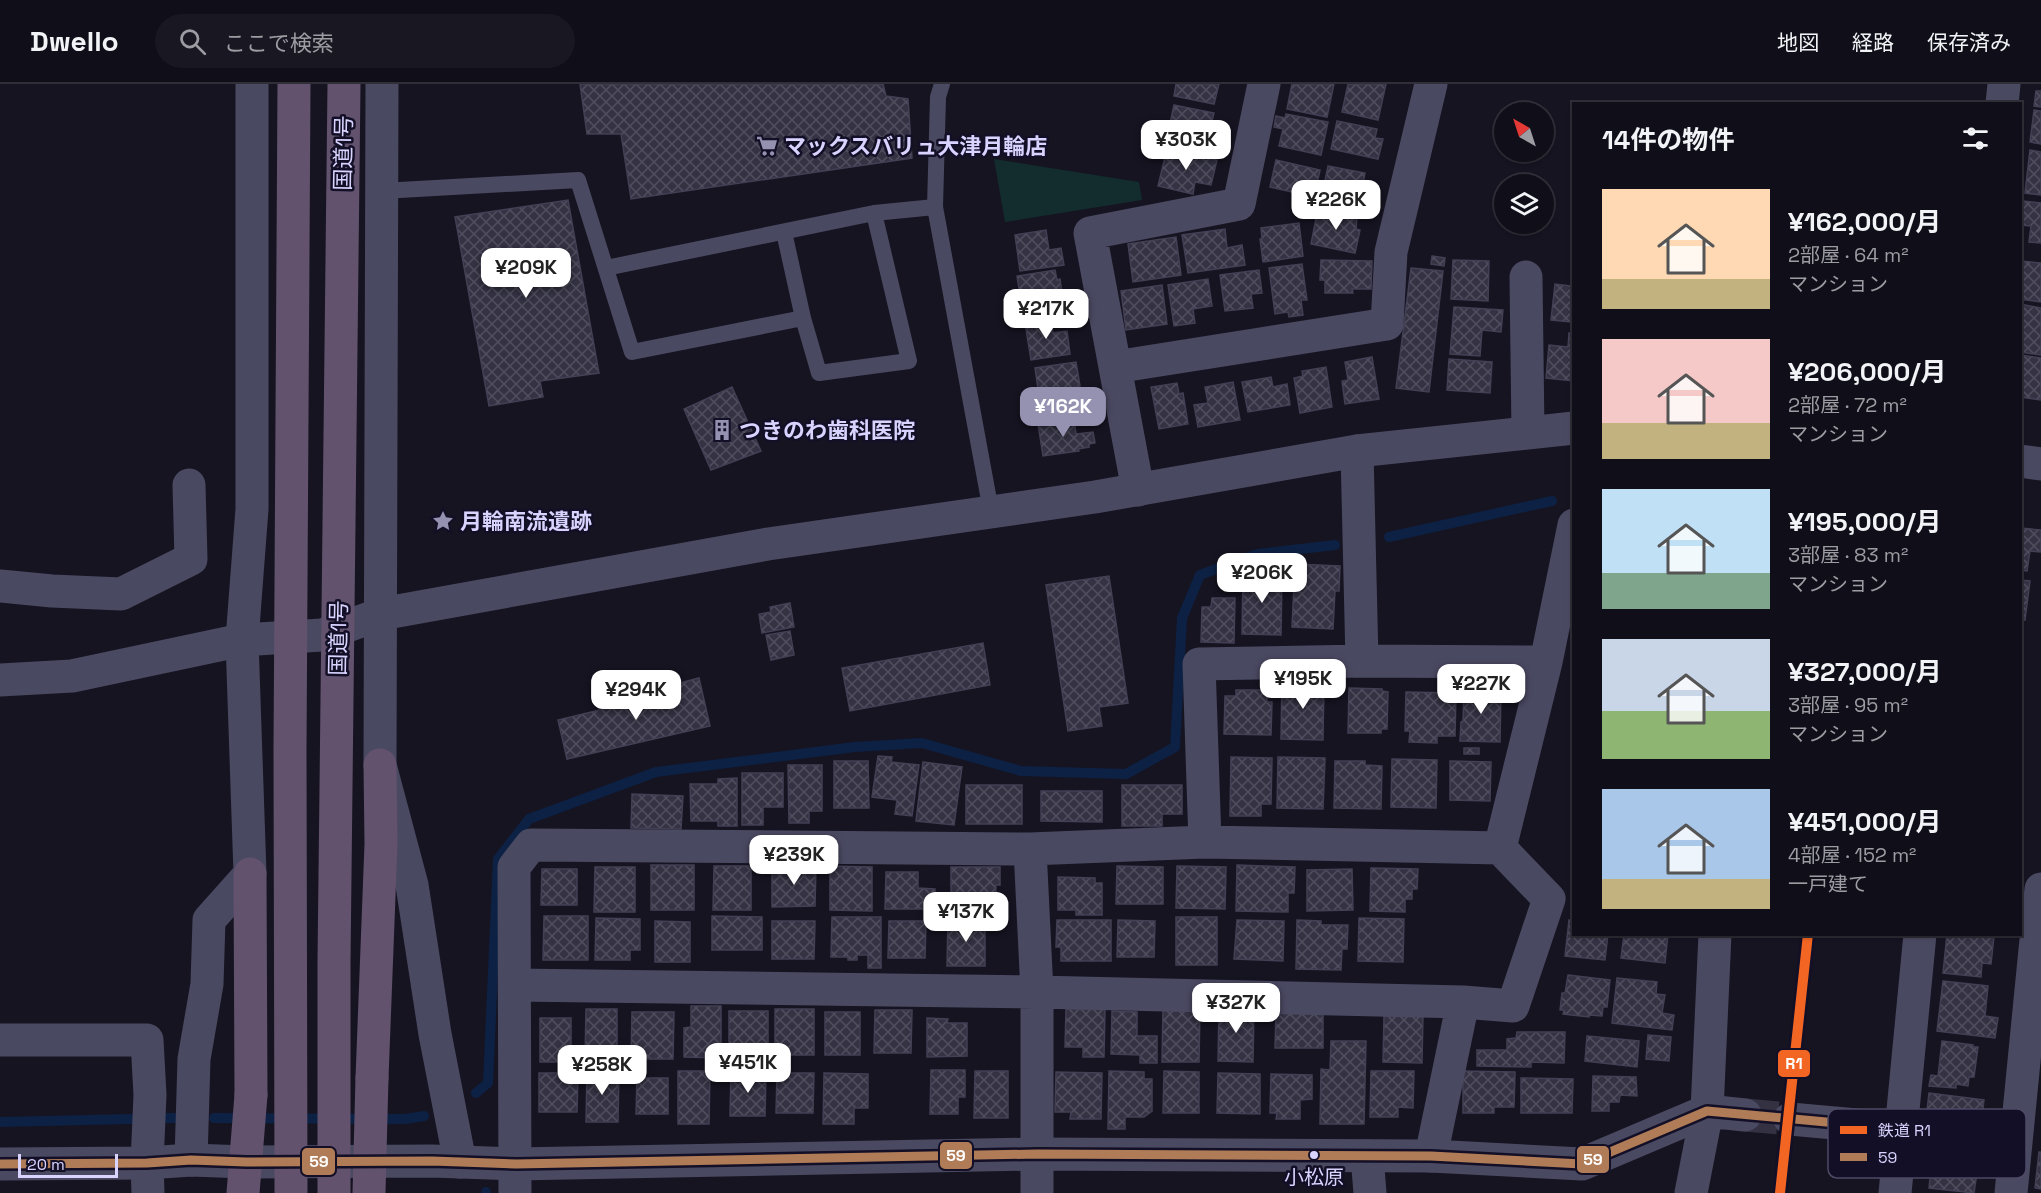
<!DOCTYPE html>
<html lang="ja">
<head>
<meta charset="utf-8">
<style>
	:root { --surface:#100f19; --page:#191822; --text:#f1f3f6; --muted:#9c9ca2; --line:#302f38; --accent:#9591b1 }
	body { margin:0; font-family:"Space Grotesk","Noto Sans JP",sans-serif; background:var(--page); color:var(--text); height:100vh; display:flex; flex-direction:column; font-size:22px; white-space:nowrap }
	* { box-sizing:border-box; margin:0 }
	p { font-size:20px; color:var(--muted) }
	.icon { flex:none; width:33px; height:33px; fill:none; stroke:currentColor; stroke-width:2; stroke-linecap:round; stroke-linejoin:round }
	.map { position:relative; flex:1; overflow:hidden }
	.panel { position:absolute; left:1572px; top:18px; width:450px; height:834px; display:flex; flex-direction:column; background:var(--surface); border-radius:0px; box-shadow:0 2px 4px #0004,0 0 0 2px var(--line) }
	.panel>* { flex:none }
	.needle { width:39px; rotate:321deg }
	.buttons { position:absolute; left:1494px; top:18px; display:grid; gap:12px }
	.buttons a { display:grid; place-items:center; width:60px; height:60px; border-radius:50%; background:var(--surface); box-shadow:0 2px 4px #0004,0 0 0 2px var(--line); font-size:30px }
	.scale { position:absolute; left:18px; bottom:15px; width:100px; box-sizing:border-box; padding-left:6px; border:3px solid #d9d4ff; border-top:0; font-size:16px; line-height:21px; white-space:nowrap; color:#d9d4ff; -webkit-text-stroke:4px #130f26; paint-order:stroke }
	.price { position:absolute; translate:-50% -51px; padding:0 14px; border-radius:12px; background:#fff; color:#222; font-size:20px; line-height:39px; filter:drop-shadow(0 2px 3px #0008) }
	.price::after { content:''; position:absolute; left:50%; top:36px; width:18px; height:14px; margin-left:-9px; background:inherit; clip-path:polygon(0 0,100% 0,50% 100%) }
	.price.current { background:var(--accent); color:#fff }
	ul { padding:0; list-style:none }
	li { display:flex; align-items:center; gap:18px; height:150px; padding:0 30px }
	li span { display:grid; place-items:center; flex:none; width:168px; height:120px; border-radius:0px; color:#555 }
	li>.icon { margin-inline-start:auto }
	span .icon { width:72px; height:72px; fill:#fffc; stroke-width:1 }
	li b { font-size:26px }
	h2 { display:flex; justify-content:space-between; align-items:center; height:72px; padding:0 30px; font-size:26px }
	header { display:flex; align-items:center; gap:36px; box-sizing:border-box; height:84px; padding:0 30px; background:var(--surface); border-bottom:2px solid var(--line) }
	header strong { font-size:28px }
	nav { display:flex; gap:33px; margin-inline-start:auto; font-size:21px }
	.search { width:420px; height:54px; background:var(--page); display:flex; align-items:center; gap:15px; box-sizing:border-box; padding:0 21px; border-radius:33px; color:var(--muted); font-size:22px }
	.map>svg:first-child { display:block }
</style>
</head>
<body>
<header>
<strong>Dwello</strong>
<div class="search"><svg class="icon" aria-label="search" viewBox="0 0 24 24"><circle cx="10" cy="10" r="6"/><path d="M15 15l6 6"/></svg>ここで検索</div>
<nav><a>地図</a><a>経路</a><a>保存済み</a></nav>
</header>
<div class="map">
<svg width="2041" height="1109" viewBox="0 0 2041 1109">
	<defs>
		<pattern id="building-cross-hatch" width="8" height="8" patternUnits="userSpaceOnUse" patternTransform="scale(1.5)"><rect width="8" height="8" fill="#343243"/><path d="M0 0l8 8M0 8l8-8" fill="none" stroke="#514f5f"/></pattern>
	</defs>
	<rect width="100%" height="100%" fill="#161421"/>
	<path fill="#132c2d" d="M994,75L1139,98L1142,116L1005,138Z"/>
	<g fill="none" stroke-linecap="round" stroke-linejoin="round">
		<path stroke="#0d2144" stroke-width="10" d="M1389,453L1552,417
			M476,1009L488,999L498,775L529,735L656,688L855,663L922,659L1021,687L1126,690L1175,663L1182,534L1200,491L1257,470L1335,461
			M214,1034L405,1035L424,1032
			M0,1038L174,1034
			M486,1108V1109"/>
	</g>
	<path fill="url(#building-cross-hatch)" stroke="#433f54" stroke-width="1.5" d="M580,0H883L886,12L908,15L912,74L631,115L621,50H587Z
		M1176,0H1219L1214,20L1174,12Z
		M1292,0H1334L1327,33L1287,25Z
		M1348,0H1386L1378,36L1342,28Z
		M2036,7H2041V23L2034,22Z
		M1174,21L1214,29L1212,37L1217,38L1212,63L1167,54Z
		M2034,26L2041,27V60L2030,58Z
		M1286,30L1328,38L1321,71L1279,62L1283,45L1274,43L1276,32L1285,34Z
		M1337,37L1377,45L1375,54L1383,55L1378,75L1331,65Z
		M1167,65L1217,76L1211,101L1195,98L1193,110L1158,102Z
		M2030,66L2041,68V111L2025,109Z
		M1276,76L1320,86L1314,113L1270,103Z
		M1328,82L1365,89L1363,100L1371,101L1366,125L1321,115Z
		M568,116L599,289L540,297L543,313L489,322L455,133Z
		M2023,117L2041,119V159L2029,158L2031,142L2020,141Z
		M1318,125L1357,133L1356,145L1360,146L1355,169L1311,160Z
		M1299,139L1303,172L1263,178L1260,155H1262L1261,144Z
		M1225,145L1227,164L1242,161L1245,181L1188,189L1182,151Z
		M1046,146L1049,166L1061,164L1064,181L1020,187L1015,151Z
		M1176,153L1181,191L1133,198L1128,160Z
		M1432,172L1445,174L1444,182L1431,180Z
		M1321,176L1372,177L1371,205H1352L1353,209H1325V196H1320Z
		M1453,176L1489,177L1488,217L1451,215Z
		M2020,177L2041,179V218L2020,215Z
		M1302,180L1307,216H1301L1303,231L1289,233L1288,228L1275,230L1269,184Z
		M1411,184L1443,187L1429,308L1396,304Z
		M1055,186L1057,196L1060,195L1063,217L1022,223L1017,192Z
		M1259,186L1262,209L1251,210L1253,224L1225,227L1220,191Z
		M1572,193H1574V244H1571L1572,238L1551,236L1555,200L1571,202Z
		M1208,195L1212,222L1193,225L1195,239L1174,242L1168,201Z
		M1162,201L1167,240L1126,246L1121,207Z
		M2020,220L2041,224V271L2020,268Z
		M1454,223L1503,226L1501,248L1482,246L1480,272L1450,270Z
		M1051,235L1053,249L1067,247L1070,270L1031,276L1025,239Z
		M1569,249L1574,250V297L1546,294L1549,261L1568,263Z
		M2020,271L2041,274V316L2020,313Z
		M1372,273L1379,315L1345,320L1342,297L1348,296L1345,278Z
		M1449,275L1492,278L1490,309L1447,306Z
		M1076,278L1080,302L1070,304L1071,314L1040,319L1035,284Z
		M1326,283L1332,323L1300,329L1294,294L1303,292L1302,287Z
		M1271,293L1273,303L1287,300L1290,321L1248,328L1242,298Z
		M1233,298L1240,336L1198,343L1194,321L1208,319L1205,303Z
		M1177,299L1179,310L1183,309L1188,340L1159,345L1151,303Z
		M732,303L761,367L711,386L684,325Z
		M1074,335L1076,350L1093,348L1095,359L1089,360V363L1078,365L1079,367L1043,372L1038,340Z
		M2020,444L2041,446V468L2030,467L2027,487L2020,486Z
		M1295,480L1340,482L1339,507H1335L1333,545L1292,543Z
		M1243,490L1282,491L1281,551L1242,550Z
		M1109,492L1128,619L1099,623L1102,642L1068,647L1046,501Z
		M2020,496L2030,497L2025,536L2020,535Z
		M1212,514H1235L1234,559L1201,558L1202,523H1211Z
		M790,519L794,543L762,549L759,530L771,528L770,523Z
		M790,547L794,571L771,576L766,551Z
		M983,559L990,601L850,627L842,584Z
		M699,594L710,642L567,675L558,636L674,608L672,601Z
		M1282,597H1324L1323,656L1281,655Z
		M1349,604L1382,605V607L1388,608L1387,645H1381V649H1348Z
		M1464,604L1501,605L1500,658L1460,657L1461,638L1463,637Z
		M1236,606H1267V618H1272L1271,651L1224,650L1225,612H1236Z
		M1406,608L1456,609L1455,652H1437V659L1409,658L1410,647H1405Z
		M1464,664H1479V670H1464Z
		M878,672L892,673L891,678L919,681L912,732L895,730L897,716L872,713Z
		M1231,673L1272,674L1271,720H1261V732H1230Z
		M1278,673L1325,674L1323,725L1277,724Z
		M1392,675L1437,676L1436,724L1391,723Z
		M834,677H868L869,724H834Z
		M1335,677H1365V681L1382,682L1381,725L1334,724Z
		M1450,677L1491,678L1490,717L1450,716Z
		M923,678L962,683L954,741L916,737Z
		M788,681H822V727H809V739H789Z
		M742,689H783V723H763V741H742Z
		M737,694V742H718V737H691L690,700H718V695Z
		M966,701H1022V740H966Z
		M1122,701H1182V730H1162V742H1122Z
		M1041,707H1102V738L1041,737Z
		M632,710L683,712L681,745L631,744Z
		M651,781H694V826H651Z
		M1237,781L1295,783L1294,809H1288V828L1236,827Z
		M714,782H751V826H713Z
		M772,782H816L815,822L772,823Z
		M830,782L872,783V827L830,826Z
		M1117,782L1163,783V820H1116Z
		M1177,782L1226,783L1225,825L1176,824Z
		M595,783H635V828H594Z
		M951,783H1000V801H996L995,829H951Z
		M1371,784L1418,785L1417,805H1412V815H1405V828L1370,827Z
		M542,785H577V821H541Z
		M1352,785L1353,826L1307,827V786Z
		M886,788H918V804L935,805V825H885Z
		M1058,793L1095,794V799H1102V831H1076V826H1058Z
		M544,832H588V876H543Z
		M712,832L762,833V866H712Z
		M832,833H881V884H868V871H857V876H848V873H831Z
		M1176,833H1217V881H1176Z
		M596,834L640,835V866H630V876H595Z
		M1359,834L1404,835L1403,878L1358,877Z
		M948,836L985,837V882H947Z
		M1057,836H1111V877H1061V863H1056Z
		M1118,836L1155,837L1154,873H1117Z
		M1237,836L1284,837L1283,877L1234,875Z
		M1297,836L1321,837V841H1348L1347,865H1342L1341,886L1296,885Z
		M1569,836H1574V850H1608L1605,876L1565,872Z
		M655,837L690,838V878H655Z
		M772,837H815L814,875H772Z
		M889,837H926L925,874H888Z
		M1624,850H1668L1665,879L1621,874Z
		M1947,850L1994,852L1991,880L1982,879L1981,893L1943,889Z
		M1568,891L1610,896L1607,923H1603L1602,932L1589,931V933L1563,930L1564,926H1560L1562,909H1565Z
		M1617,894L1657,898L1656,910L1665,911L1662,929L1674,931L1672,946L1612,939Z
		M1943,897L1988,902L1985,932L1998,934L1995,954L1937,947Z
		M691,922H721V974L684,973V944L691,943Z
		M1163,922L1200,923L1199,978H1162Z
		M1219,922L1254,923L1253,978L1218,977Z
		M586,925H617V977H585Z
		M775,925H814V971H775Z
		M1066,925H1105L1104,973H1083V963H1065Z
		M875,926H912L911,969H874Z
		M729,927H768V977L729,976Z
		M1112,927L1137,928V952H1157V979H1140V971L1111,970Z
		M632,928H674L673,975H631Z
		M825,928H860V971H825Z
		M1276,929H1323V964H1275Z
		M1384,931H1423L1422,979L1383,978Z
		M540,934H571V978H540Z
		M927,934L948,935L947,939H967V972L927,973Z
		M1517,948H1565L1564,979L1531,978V983L1477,982V966H1507V955L1516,954Z
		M1648,951L1671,953L1669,977L1646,975Z
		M1587,952L1639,957L1637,983L1585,977Z
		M1331,957H1366L1364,1040H1320L1321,985L1330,986Z
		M1942,957L1973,961V963H1978L1974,993H1969L1968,1002L1956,1000V1004L1929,1002L1931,991L1938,992Z
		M587,986H619L618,1038H586Z
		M931,986H965V1013H958V1030H930Z
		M678,987H710L709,1040H678Z
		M975,987H1008V1034H974Z
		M1109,987L1144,988V995H1152V1027L1144,1033H1125V1045H1108Z
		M1164,987L1199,988V1029H1163Z
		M1371,987H1414L1413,1024L1398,1023V1033H1370Z
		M1463,987L1515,988L1514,1023H1494V1029H1463Z
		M731,988H766L765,1032H730Z
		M1056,988L1102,989L1101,1035H1070L1071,1028H1055Z
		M539,989H578L577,1028H539Z
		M777,989H814L813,1029H776Z
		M824,989L868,990V1024H854V1040H823Z
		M1218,989L1260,990V1030L1217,1029Z
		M1271,990L1312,991V1015L1300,1016V1035H1276L1277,1029H1270Z
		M1593,992L1636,993L1637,1012L1620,1011L1619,1018H1609V1027H1592Z
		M637,994H668V1030H636Z
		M1521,994L1573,995L1572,1029H1521Z
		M1929,1009L1984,1016L1980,1049L1955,1046L1953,1055L1924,1052Z
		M1940,1064L1969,1067L1967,1080L1973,1081L1972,1087L1977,1088L1974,1109L1929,1104L1932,1076L1938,1077Z
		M2039,1068H2041V1105L2035,1104Z"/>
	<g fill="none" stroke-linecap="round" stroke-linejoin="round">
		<path stroke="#333142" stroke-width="33" stroke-dasharray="33 16" stroke-linecap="butt" d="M1745,1031L1790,1035"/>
		<path stroke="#4a4962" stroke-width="16" d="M942,0L938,13L935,123L991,427
			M382,107L578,96L632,268L803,234
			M784,148L803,234L819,289L909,277L874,129
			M606,184L874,129L935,123"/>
		<path stroke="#4a4962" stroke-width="33" d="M382,0L380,681L412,801L435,950L460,1078
			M2002,20L2004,0
			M1526,193L1528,348
			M1115,283L1387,240L1391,168L1431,0
			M1357,367L1362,577
			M1138,406L1090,149L1239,120L1264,0
			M0,502L52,507L121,510L191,475L189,401
			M1205,758L1199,580L1362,577L1546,578
			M1500,764L1546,578L1574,441
			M1030,765L1037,908V1109
			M0,956H147L150,1011L147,1079L148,1109
			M1790,1035L1901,1045
			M1367,1072L1370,1109
			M1431,1072L1463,918
			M191,1076L194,975L207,900L209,836L250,790L242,556L252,425V0
			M515,1109L514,783L531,761L1030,765L1205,758L1500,764L1549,815L1513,922L1463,918L1037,908L515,901
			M1691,1109L1707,1027L1745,1031
			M1895,1109L1920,850
			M2011,1109L2041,805"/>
		<path stroke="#4a4962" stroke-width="33" d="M2020,377L2041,380
			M0,596L72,592L242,556L322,551L381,530L768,460L1095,413L1357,367L1574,344
			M0,1080L147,1079L191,1076L246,1078L432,1077L516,1080L1037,1070L1431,1072L1582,1080L1707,1027L1715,850"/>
		<path stroke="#62526e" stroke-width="33" d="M250,790L251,1011
			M372,994L381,760L380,681"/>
		<path stroke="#62526e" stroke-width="33" d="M243,1109L251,1011
			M291,1109L290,665L294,0
			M334,1109V879L344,0
			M369,1109L372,994"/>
		<defs>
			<path id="bus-1" d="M0,1080L147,1079L191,1076L246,1078L432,1077L516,1080L1037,1070L1431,1072L1582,1080L1707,1027L1901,1045"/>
		</defs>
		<use href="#bus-1" stroke="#130f26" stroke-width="14"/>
		<use href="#bus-1" stroke="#b07c57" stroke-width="9"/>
		<defs>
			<path id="rail-1" d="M1780,1109L1808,850"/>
		</defs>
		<use href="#rail-1" stroke="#130f26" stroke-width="15"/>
		<use href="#rail-1" stroke="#f26522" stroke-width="10"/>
	</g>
	<defs>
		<symbol id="supermarket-bare" viewBox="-9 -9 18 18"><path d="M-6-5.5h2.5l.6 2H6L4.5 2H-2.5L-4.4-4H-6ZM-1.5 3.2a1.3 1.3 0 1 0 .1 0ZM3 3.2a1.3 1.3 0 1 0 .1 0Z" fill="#9591b1" stroke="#130f26" stroke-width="2.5" paint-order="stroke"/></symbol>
		<symbol id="building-bare" viewBox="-9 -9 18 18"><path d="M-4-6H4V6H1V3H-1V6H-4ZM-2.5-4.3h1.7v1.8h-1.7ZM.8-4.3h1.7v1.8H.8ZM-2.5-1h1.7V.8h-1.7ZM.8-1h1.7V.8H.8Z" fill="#9591b1" stroke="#130f26" stroke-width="2.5" paint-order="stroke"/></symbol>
		<symbol id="sight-bare" viewBox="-9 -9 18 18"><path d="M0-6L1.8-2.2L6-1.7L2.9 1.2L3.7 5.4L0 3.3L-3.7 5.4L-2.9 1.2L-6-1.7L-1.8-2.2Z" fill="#9591b1" stroke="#130f26" stroke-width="2.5" paint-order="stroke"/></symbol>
	</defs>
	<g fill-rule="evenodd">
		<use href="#supermarket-bare" x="752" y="47" width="30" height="30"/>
		<use href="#building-bare" x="707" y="331" width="30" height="30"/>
		<use href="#sight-bare" x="428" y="422" width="30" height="30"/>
	</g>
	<circle fill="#d9d4ff" stroke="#130f26" stroke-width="2" cx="1314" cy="1071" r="5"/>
	<g text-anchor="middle" stroke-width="5" stroke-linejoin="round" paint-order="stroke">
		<g font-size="20" fill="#d9d4ff" stroke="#130f26">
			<text x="1314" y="1100">小松原</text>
		</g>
		<g font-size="22" font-weight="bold" fill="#d9d4ff" stroke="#130f26" text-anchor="start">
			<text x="784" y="70">マックスバリュ大津月輪店</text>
			<text x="739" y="354">つきのわ歯科医院</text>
			<text x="460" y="445">月輪南流遺跡</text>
		</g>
		<g font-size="22" fill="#d9d4ff" stroke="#130f26">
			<text transform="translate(343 69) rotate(-89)" y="8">国道1号</text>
			<text transform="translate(338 554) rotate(-89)" y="8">国道1号</text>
		</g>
	</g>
	<rect x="1828" y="1025" width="198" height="69" rx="9" fill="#130f26" stroke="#4e4a67" stroke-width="1.5"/>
	<rect x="1840" y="1042" width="27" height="8" fill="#f26522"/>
	<rect x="1840" y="1069" width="27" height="8" fill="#b07c57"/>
	<g font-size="16" fill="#d9d4ff">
		<text x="1878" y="1052">鉄道 R1</text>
		<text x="1878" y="1079">59</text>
	</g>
	<g stroke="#130f26" stroke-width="2">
		<rect x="1777" y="965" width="34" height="29" rx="6" fill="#f26522"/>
		<rect x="939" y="1057" width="34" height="29" rx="6" fill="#b07c57"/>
		<rect x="1576" y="1061" width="34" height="29" rx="6" fill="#b07c57"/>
		<rect x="301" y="1063" width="35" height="29" rx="6" fill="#b07c57"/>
	</g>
	<g font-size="16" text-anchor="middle" font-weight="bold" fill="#fff">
		<text x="1794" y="985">R1</text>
		<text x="956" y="1077">59</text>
		<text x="1593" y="1081">59</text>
		<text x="319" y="1083">59</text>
	</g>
</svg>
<div class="buttons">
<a><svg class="needle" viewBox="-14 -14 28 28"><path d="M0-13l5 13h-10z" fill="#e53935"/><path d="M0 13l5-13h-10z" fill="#9c9ca2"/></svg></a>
<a><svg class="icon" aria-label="layers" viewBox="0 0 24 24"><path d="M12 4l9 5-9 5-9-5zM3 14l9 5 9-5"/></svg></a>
</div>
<div class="scale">20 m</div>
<b class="price" style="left:1186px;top:87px">¥303K</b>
<b class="price" style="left:1336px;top:147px">¥226K</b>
<b class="price" style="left:526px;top:215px">¥209K</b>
<b class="price" style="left:1046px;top:256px">¥217K</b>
<b class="price current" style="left:1063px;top:354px">¥162K</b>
<b class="price" style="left:1262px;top:520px">¥206K</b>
<b class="price" style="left:1303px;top:626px">¥195K</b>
<b class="price" style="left:1481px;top:631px">¥227K</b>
<b class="price" style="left:636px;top:637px">¥294K</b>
<b class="price" style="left:794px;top:802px">¥239K</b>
<b class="price" style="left:966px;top:859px">¥137K</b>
<b class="price" style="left:1236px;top:950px">¥327K</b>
<b class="price" style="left:748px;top:1010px">¥451K</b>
<b class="price" style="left:602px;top:1012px">¥258K</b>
<section class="panel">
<h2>14件の物件<svg class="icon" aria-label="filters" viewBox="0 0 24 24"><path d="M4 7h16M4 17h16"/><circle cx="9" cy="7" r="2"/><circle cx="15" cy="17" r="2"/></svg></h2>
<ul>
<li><span style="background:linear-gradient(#ffd9b3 75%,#c2b280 0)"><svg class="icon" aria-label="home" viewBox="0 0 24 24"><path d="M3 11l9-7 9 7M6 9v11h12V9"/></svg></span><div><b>¥162,000/月</b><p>2部屋 · 64 m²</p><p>マンション</p></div></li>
<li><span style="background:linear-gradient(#f6c9c9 70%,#c2b280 0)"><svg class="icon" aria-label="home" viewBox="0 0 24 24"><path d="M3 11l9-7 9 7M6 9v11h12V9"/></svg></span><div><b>¥206,000/月</b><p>2部屋 · 72 m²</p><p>マンション</p></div></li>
<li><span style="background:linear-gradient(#bfe0f5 70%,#7fa58c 0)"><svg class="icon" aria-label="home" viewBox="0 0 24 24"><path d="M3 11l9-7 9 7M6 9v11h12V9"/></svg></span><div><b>¥195,000/月</b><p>3部屋 · 83 m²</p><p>マンション</p></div></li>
<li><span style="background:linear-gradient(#c9d6e8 60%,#8fb573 0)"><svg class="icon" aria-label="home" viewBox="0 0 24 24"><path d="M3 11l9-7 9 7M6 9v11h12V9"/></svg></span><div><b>¥327,000/月</b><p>3部屋 · 95 m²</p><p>マンション</p></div></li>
<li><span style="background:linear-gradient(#a9c7e8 75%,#c2b280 0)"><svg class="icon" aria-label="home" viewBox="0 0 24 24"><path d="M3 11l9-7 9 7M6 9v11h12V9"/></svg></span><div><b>¥451,000/月</b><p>4部屋 · 152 m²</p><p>一戸建て</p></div></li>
</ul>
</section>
</div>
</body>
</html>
